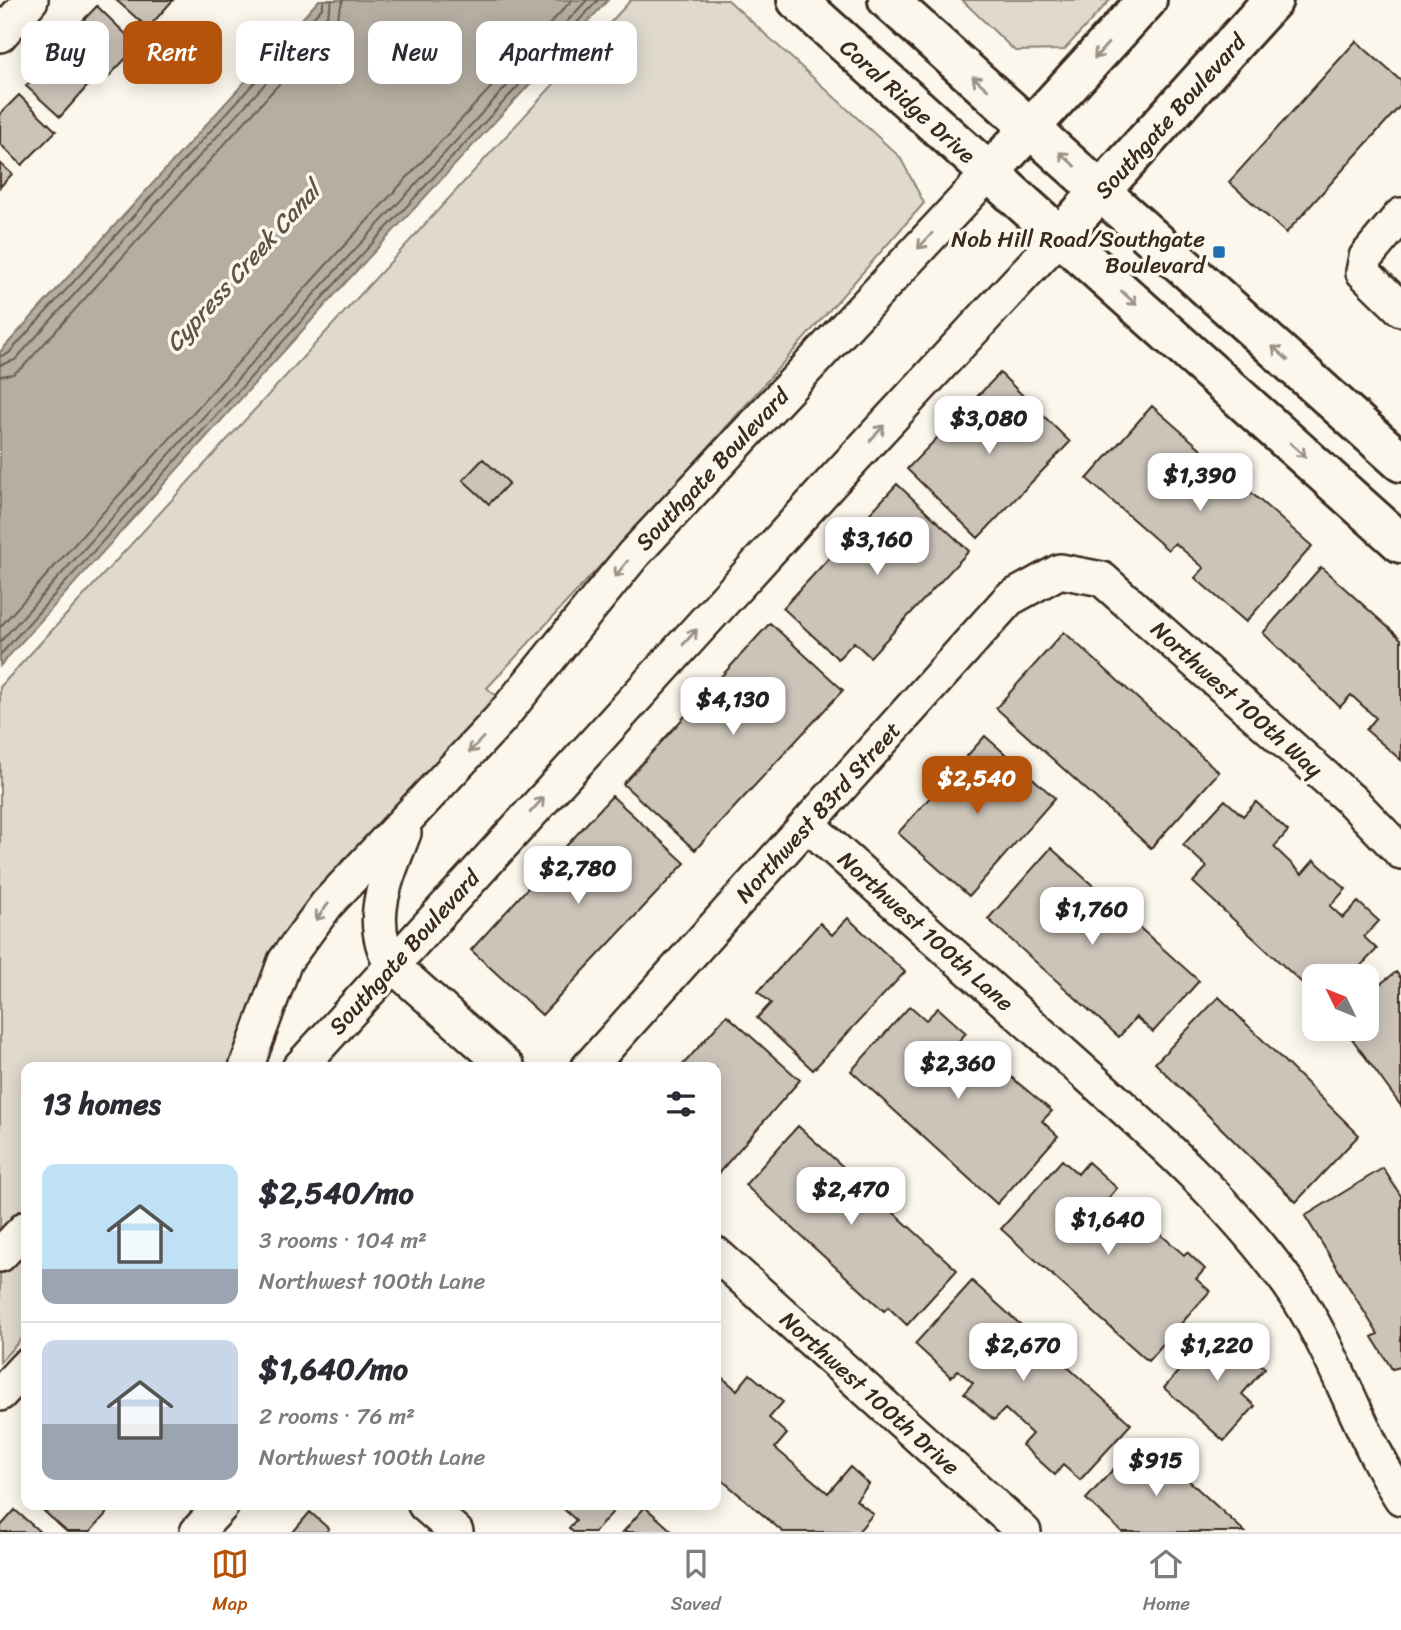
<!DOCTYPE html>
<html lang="en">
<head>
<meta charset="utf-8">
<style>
	:root { --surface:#fff; --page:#f7f7f7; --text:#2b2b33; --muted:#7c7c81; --line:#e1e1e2; --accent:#b45309 }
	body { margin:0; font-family:Sriracha,sans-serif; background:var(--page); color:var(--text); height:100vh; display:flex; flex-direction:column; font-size:26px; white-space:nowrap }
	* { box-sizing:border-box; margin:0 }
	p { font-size:23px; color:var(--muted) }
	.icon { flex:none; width:38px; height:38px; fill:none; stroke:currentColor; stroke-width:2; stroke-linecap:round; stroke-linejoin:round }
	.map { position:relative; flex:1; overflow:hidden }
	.drawer { position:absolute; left:21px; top:1062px; width:700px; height:448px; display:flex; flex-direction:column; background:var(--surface); border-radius:14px; box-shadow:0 4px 18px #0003 }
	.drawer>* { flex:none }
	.guide { position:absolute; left:21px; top:21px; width:700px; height:63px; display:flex; gap:14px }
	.needle { width:46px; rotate:313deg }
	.tools { position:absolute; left:1302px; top:964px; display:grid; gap:14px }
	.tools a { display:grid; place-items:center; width:77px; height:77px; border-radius:14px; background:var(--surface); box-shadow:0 4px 18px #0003; font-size:35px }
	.price { position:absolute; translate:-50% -60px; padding:0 16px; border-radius:14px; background:#fff; color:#222; font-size:23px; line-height:46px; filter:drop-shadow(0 2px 4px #0008) }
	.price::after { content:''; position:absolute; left:50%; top:42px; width:21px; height:16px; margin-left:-10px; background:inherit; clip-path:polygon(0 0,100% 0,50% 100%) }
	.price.active { background:var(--accent); color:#fff }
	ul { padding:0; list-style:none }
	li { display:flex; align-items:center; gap:21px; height:175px; padding:0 21px }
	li+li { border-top:2px solid var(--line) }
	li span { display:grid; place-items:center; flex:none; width:196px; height:140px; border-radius:14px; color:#555 }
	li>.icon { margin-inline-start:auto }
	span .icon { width:84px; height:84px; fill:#fffc; stroke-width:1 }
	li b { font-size:30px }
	h2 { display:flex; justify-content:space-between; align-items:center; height:84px; padding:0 21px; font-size:30px }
	.chip { padding:0 24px; border-radius:14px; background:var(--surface); box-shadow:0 4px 18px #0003; font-size:24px; line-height:63px }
	.chip.active { background:var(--accent); color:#fff }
	.dock { display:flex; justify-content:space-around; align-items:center; height:98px; border-top:2px solid var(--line); background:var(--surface); font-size:19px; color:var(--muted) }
	.dock a { display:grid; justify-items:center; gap:4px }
	.dock .active { color:var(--accent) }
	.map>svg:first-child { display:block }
</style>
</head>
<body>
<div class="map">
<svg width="1401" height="1532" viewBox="0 0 1401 1532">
	<rect width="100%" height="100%" fill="#fbf7ec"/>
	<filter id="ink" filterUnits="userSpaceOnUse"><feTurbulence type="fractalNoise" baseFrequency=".0143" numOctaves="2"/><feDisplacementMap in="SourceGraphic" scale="14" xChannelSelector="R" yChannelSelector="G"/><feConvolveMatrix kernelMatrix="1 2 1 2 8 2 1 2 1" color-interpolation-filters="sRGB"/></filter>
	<g filter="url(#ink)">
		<path fill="#dfd9ce" stroke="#8d8276" stroke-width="2" d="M631,0H728L900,157L924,203L675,485L487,688L501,700L345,874L236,1067L26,1068V1334L0,1362V687Z
			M962,0H1110L1064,50L1015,51Z"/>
		<path fill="#b6aea2" stroke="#85796d" stroke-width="2" d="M319,0H608L347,281L0,666V352Z"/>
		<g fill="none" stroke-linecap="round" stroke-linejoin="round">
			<path stroke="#6c5f53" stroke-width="2" d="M0,356L8,354L322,8L324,0
				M0,365L15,360L328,14L332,0
				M0,376L13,374L23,367L336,21L343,0
				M0,627L328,263L572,0
				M0,642L336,270L587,0
				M0,655L342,276L598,0"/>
		</g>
		<path fill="#ccc4b9" stroke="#3b2a1e" stroke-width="2" d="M116,0H173L148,28Z
			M97,6L138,46L107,78L66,38Z
			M1356,41L1401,81V105L1286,233L1229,182Z
			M58,50L92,81L60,117L26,86Z
			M19,95L56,131L22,165L0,144V114Z
			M0,163L12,174L0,187Z
			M1000,373L1070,442L978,538L907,469Z
			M1152,406L1312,546L1246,622L1195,578L1204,568L1175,543L1168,550L1087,479Z
			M483,459L509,483L489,504L463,480Z
			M897,484L969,551L870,657L854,642L838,659L783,608Z
			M1321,567L1401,639V760L1366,730L1376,718L1351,695L1340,707L1263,633Z
			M770,623L843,690L695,850L623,784Z
			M1064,632L1219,772L1151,848L996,708Z
			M985,736L1055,798L969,896L898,833Z
			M612,796L685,863L542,1015L471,950Z
			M1225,800L1243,816L1256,802L1288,831L1274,847L1302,874L1314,860L1346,889L1330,906L1343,918L1358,902L1379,921L1364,937L1377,949L1351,976H1314V994L1193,882L1207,867L1183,845Z
			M1051,848L1199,981L1153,1032L1136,1017L1119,1037L988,919Z
			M848,918L905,972L813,1070L757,1018L771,1003L758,992L820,923L832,935Z
			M1396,972L1401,978V1106L1345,1029H1367V994Z
			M1219,997L1359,1135L1296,1202L1155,1063Z
			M910,1006L926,1020L938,1008L966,1033L956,1044L986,1070L993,1062L1052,1111L1042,1121L1058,1136L997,1204L851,1071Z
			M727,1015L800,1080L716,1176V1068H680Z
			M798,1126L957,1270L907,1325L888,1307L884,1311L745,1185Z
			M1062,1160L1078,1174L1088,1162L1117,1188L1108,1199L1138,1226L1143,1219L1184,1255L1187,1252L1205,1269L1196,1279L1210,1291L1148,1361L1001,1229Z
			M1383,1168L1401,1196V1367L1392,1369L1372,1337L1378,1334L1305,1216Z
			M972,1281L1131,1424L1080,1480L1063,1465L1055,1475L1022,1445L1032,1434L1005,1409L994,1420L964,1393L973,1383L958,1370L951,1377L915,1344Z
			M1217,1326L1265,1368L1242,1394L1255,1406L1224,1441L1164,1388Z
			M750,1374L783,1402L769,1418L787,1434L775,1448L828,1493L850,1467L869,1484L856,1500L873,1514L858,1532H783L716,1475V1378L719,1375L737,1390Z
			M1142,1438L1245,1532H1122L1086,1499Z
			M37,1505H114L90,1532H67Z
			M559,1505H619L595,1532H573L569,1528L576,1520Z
			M645,1507L673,1532H623Z
			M15,1510L40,1532H0V1527Z
			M310,1512L329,1529L326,1532H293Z"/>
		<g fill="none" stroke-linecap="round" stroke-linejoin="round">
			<defs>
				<path id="minor" d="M0,35L31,0
					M1401,215L1366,257L1363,272L1401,309
					M807,824C893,902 980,979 1067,1057C1144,1126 1227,1198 1288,1283C1335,1349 1357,1430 1401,1498
					M404,833C387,877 365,920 392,965L508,1068
					M246,1068L285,961L327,904L500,719L633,555L989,173
					M299,1068L831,483L1059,237
					M588,1068L1009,599L1060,571L1102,579L1352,801L1401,852
					M716,1254L1024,1532
					M0,1255L26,1228
					M0,1394L26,1366
					M425,1505L456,1532
					M197,1532L222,1505"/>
				<path id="major" d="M797,0L1401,543
					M888,0L1401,462
					M989,173L1147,0
					M1059,237L1273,0"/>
			</defs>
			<use href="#minor" stroke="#3b2a1e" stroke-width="38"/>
			<use href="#major" stroke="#3b2a1e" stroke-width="44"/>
			<use href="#minor" stroke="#fbf7ec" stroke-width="33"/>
			<use href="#major" stroke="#fbf7ec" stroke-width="38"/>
		</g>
		<defs><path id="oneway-shaft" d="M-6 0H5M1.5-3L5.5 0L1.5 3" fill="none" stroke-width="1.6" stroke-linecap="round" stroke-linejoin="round" transform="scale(1.75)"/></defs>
		<g stroke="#9b9085">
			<use href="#oneway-shaft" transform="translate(1101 51) rotate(132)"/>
			<use href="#oneway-shaft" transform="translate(980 83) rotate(-138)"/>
			<use href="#oneway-shaft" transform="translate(1067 159) rotate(-138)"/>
			<use href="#oneway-shaft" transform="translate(925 241) rotate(133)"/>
			<use href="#oneway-shaft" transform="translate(1129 298) rotate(42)"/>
			<use href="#oneway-shaft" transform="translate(1280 353) rotate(-138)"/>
			<use href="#oneway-shaft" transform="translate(877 433) rotate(-47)"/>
			<use href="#oneway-shaft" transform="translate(1298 450) rotate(42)"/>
			<use href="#oneway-shaft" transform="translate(621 569) rotate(129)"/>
			<use href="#oneway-shaft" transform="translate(690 637) rotate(-48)"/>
			<use href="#oneway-shaft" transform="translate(476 745) rotate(133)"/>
			<use href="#oneway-shaft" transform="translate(537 805) rotate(-48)"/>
			<use href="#oneway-shaft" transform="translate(322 912) rotate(127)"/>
		</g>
	</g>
	<rect fill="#1f6fb2" stroke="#fbf7ec" stroke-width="2.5" x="1212" y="245" width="14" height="14" rx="3.5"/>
	<g text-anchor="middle" stroke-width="7" stroke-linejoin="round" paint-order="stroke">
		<g font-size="23" fill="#3b2a1e" stroke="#fbf7ec">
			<text transform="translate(908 101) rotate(42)" y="8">Coral Ridge Drive</text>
			<text transform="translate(1170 116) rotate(-48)" y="8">Southgate Boulevard</text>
			<text transform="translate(712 469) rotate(-47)" y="8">Southgate Boulevard</text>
			<text transform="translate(1237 699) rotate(42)" y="8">Northwest 100th Way</text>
			<text transform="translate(818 812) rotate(-48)" y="8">Northwest 83rd Street</text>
			<text transform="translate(926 931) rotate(42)" y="8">Northwest 100th Lane</text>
			<text transform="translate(404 952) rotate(-48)" y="8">Southgate Boulevard</text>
			<text transform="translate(870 1393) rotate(42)" y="8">Northwest 100th Drive</text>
		</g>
		<g font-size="23" fill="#3b2a1e" stroke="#fbf7ec" text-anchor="end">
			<text x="1205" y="247">Nob Hill Road/Southgate<tspan x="1205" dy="26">Boulevard</tspan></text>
		</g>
		<g font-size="24" font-style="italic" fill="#605246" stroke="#fbf7ec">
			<text transform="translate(243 267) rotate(-48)" y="8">Cypress Creek Canal</text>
		</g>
	</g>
</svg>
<div class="tools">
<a><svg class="needle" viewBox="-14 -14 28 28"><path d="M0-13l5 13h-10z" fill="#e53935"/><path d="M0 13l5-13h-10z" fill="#7c7c81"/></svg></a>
</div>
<b class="price" style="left:989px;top:456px">$3,080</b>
<b class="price" style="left:1200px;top:513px">$1,390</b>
<b class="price" style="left:877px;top:577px">$3,160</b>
<b class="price" style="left:733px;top:737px">$4,130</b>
<b class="price active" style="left:977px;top:816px">$2,540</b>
<b class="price" style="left:578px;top:906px">$2,780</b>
<b class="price" style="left:1092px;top:947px">$1,760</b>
<b class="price" style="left:958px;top:1101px">$2,360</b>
<b class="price" style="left:851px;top:1227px">$2,470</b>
<b class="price" style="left:1108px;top:1257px">$1,640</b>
<b class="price" style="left:1023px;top:1383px">$2,670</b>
<b class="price" style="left:1217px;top:1383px">$1,220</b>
<b class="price" style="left:1156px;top:1498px">$915</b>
<div class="guide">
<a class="chip">Buy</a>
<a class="chip active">Rent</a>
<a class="chip">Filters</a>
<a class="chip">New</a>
<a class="chip">Apartment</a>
</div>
<section class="drawer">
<h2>13 homes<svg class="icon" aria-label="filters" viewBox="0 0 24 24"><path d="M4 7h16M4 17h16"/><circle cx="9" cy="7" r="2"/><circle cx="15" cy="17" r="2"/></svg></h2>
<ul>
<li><span style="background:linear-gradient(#bfe0f5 75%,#9aa5b1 0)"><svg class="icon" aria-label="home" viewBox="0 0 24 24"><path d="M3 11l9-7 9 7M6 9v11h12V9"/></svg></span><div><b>$2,540/mo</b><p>3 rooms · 104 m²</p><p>Northwest 100th Lane</p></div></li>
<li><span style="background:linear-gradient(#c9d6e8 60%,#9aa5b1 0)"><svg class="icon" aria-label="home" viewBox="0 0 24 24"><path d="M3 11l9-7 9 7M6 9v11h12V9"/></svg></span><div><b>$1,640/mo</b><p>2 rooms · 76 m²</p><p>Northwest 100th Lane</p></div></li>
</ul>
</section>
</div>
<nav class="dock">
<a class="active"><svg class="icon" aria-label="map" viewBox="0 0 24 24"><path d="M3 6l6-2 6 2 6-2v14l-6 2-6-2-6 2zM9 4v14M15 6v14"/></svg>Map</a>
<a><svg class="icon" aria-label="saved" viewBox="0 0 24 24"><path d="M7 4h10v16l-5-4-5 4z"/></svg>Saved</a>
<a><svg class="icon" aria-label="home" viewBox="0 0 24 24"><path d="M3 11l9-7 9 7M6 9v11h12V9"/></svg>Home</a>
</nav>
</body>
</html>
